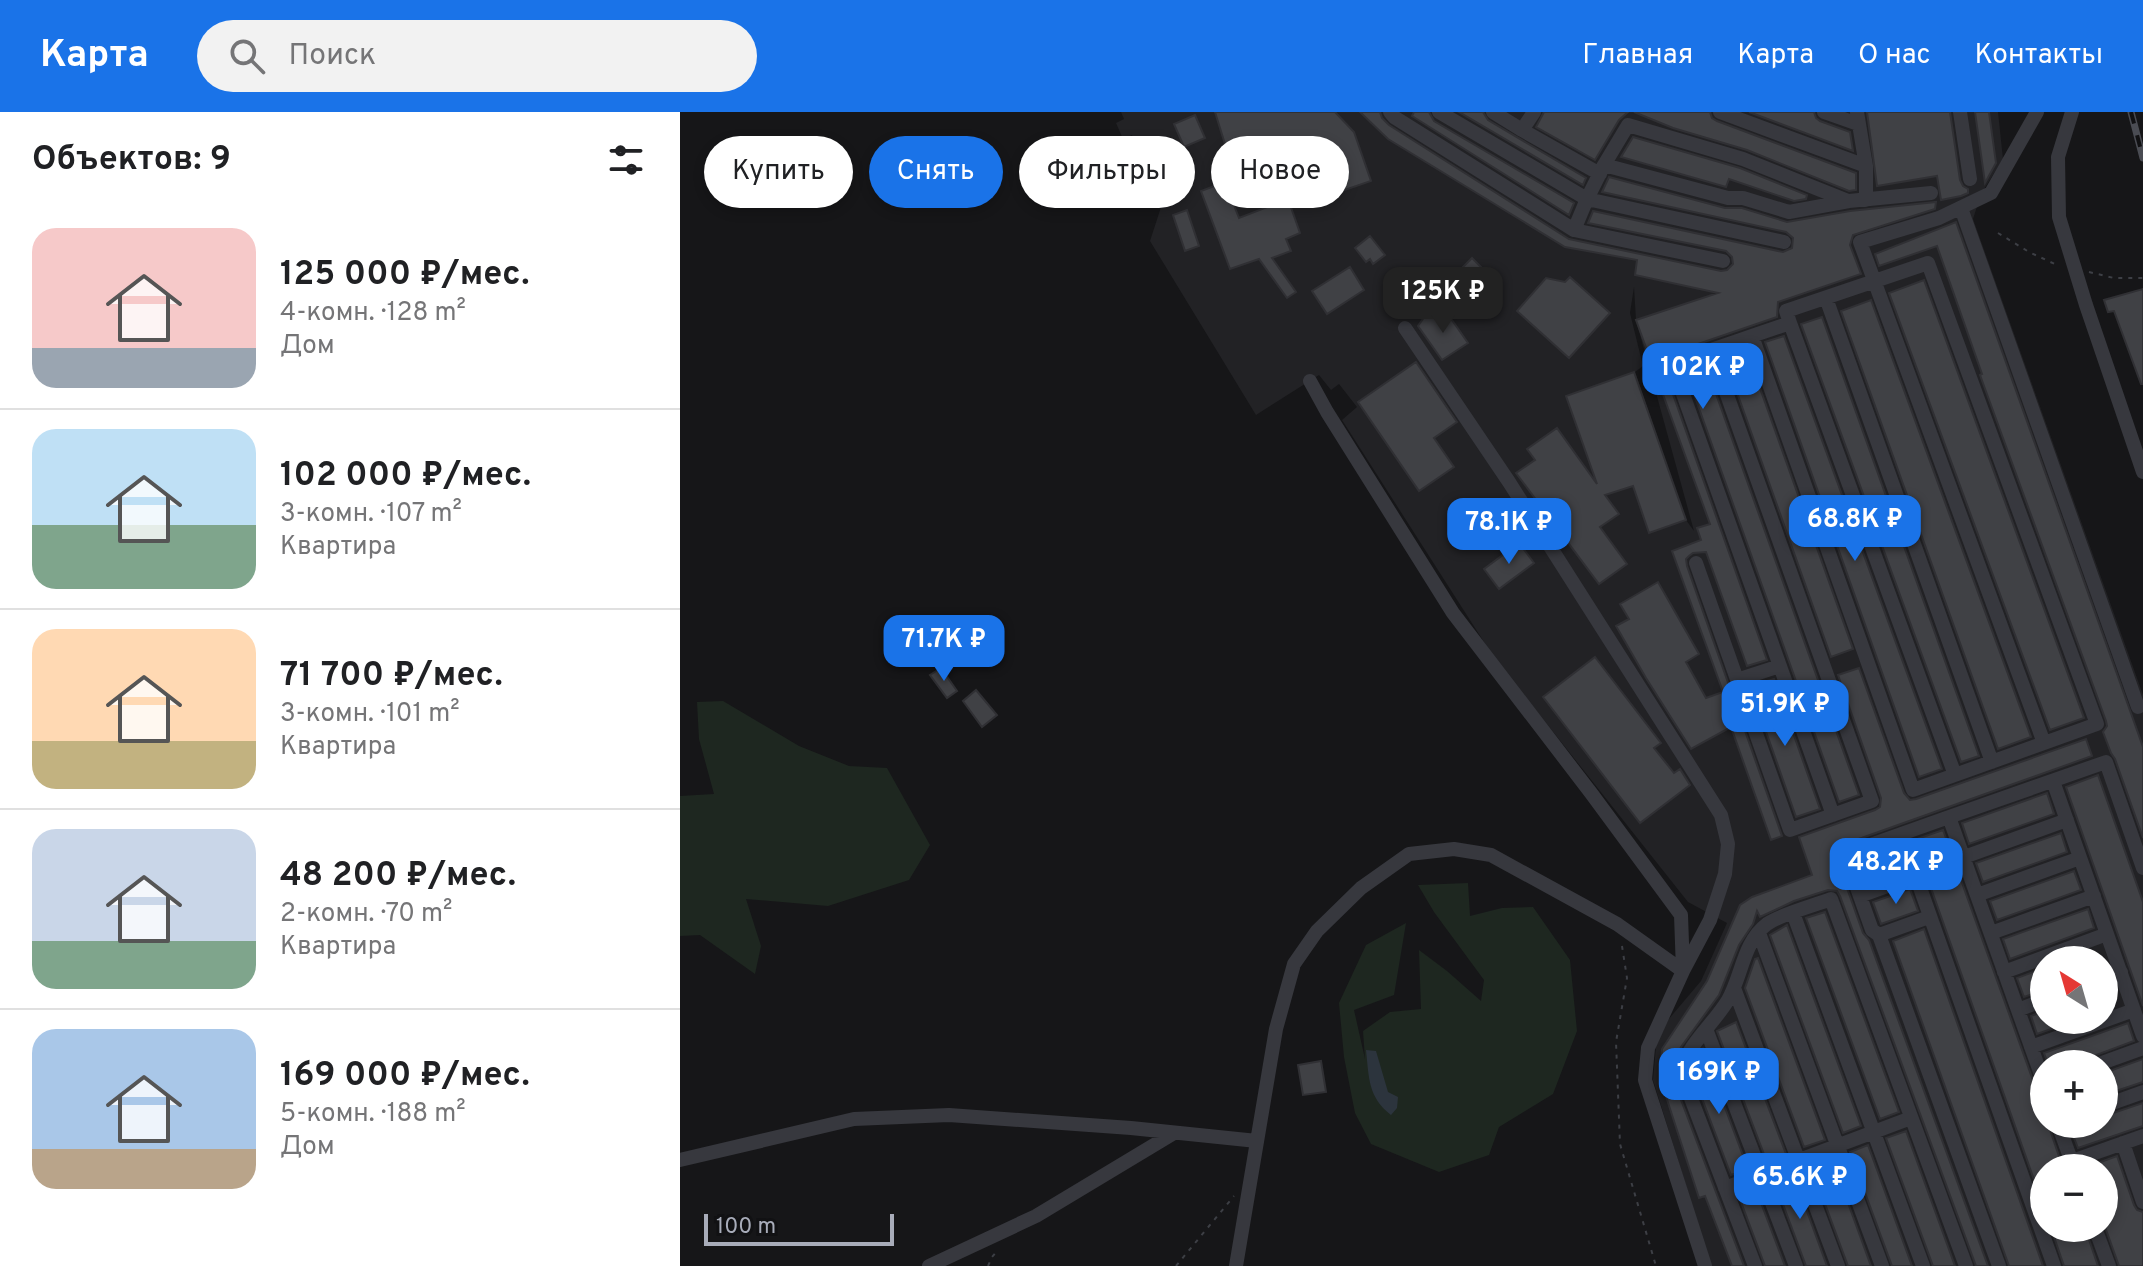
<!DOCTYPE html>
<html lang="ru">
<head>
<meta charset="utf-8">
<style>
	:root { --surface:#fff; --page:#f2f2f2; --text:#202124; --muted:#757577; --line:#e0e0e0; --accent:#1a73e8 }
	body { margin:0; font-family:Overpass,sans-serif; background:var(--page); color:var(--text); height:100vh; display:flex; flex-direction:column; font-size:30px; white-space:nowrap }
	* { box-sizing:border-box; margin:0 }
	p { font-size:26px; color:var(--muted) }
	.icon { flex:none; width:44px; height:44px; fill:none; stroke:currentColor; stroke-width:2; stroke-linecap:round; stroke-linejoin:round }
	.map { position:relative; flex:1; overflow:hidden }
	.details { display:flex; flex-direction:column; background:var(--surface); width:680px }
	.details>* { flex:none }
	.guide { position:absolute; left:24px; top:24px; width:760px; height:72px; display:flex; gap:16px }
	.needle { width:52px; rotate:323deg }
	.controls { position:absolute; left:1350px; top:834px; display:grid; gap:16px }
	.controls a { display:grid; place-items:center; width:88px; height:88px; border-radius:50%; background:var(--surface); box-shadow:0 4px 12px #0003; font-size:40px }
	.scale { position:absolute; left:24px; bottom:20px; width:190px; box-sizing:border-box; padding-left:8px; border:4px solid #a8acb9; border-top:0; font-size:22px; line-height:28px; white-space:nowrap; color:#a8acb9; -webkit-text-stroke:6px #111113; paint-order:stroke }
	.price { position:absolute; translate:-50% -68px; padding:0 18px; border-radius:16px; background:var(--accent); color:#fff; font-size:26px; line-height:52px; filter:drop-shadow(0 2px 4px #0008) }
	.price::after { content:''; position:absolute; left:50%; top:48px; width:24px; height:18px; margin-left:-12px; background:inherit; clip-path:polygon(0 0,100% 0,50% 100%) }
	.price.on { background:#222; color:#fff }
	ul { padding:0; list-style:none }
	li { display:flex; align-items:center; gap:24px; height:200px; padding:0 32px }
	li+li { border-top:2px solid var(--line) }
	li span { display:grid; place-items:center; flex:none; width:224px; height:160px; border-radius:24px; color:#555 }
	li>.icon { margin-inline-start:auto }
	span .icon { width:96px; height:96px; fill:#fffc; stroke-width:1 }
	li b { font-size:34px }
	h2 { display:flex; justify-content:space-between; align-items:center; height:96px; padding:0 32px; font-size:34px }
	.pill { padding:0 28px; border-radius:36px; background:var(--surface); box-shadow:0 4px 12px #0003; font-size:28px; line-height:72px }
	.pill.on { background:var(--accent); color:#fff }
	header { display:flex; align-items:center; gap:48px; box-sizing:border-box; height:112px; padding:0 40px; background:var(--accent); color:#fff }
	header strong { font-size:38px }
	nav { display:flex; gap:44px; margin-inline-start:auto; font-size:28px }
	.search { width:560px; height:72px; background:var(--page); display:flex; align-items:center; gap:20px; box-sizing:border-box; padding:0 28px; border-radius:44px; color:var(--muted); font-size:30px }
	main { display:flex; flex:1; min-height:0 }
	.map>svg:first-child { display:block }
</style>
</head>
<body>
<header>
<strong>Карта</strong>
<div class="search"><svg class="icon" aria-label="search" viewBox="0 0 24 24"><circle cx="10" cy="10" r="6"/><path d="M15 15l6 6"/></svg>Поиск</div>
<nav><a>Главная</a><a>Карта</a><a>О нас</a><a>Контакты</a></nav>
</header>
<main>
<section class="details">
<h2>Объектов: 9<svg class="icon" aria-label="filters" viewBox="0 0 24 24"><path d="M4 7h16M4 17h16"/><circle cx="9" cy="7" r="2"/><circle cx="15" cy="17" r="2"/></svg></h2>
<ul>
<li><span style="background:linear-gradient(#f6c9c9 75%,#9aa5b1 0)"><svg class="icon" aria-label="home" viewBox="0 0 24 24"><path d="M3 11l9-7 9 7M6 9v11h12V9"/></svg></span><div><b>125 000 ₽/мес.</b><p>4-комн. · 128 m²</p><p>Дом</p></div></li>
<li><span style="background:linear-gradient(#bfe0f5 60%,#7fa58c 0)"><svg class="icon" aria-label="home" viewBox="0 0 24 24"><path d="M3 11l9-7 9 7M6 9v11h12V9"/></svg></span><div><b>102 000 ₽/мес.</b><p>3-комн. · 107 m²</p><p>Квартира</p></div></li>
<li><span style="background:linear-gradient(#ffd9b3 70%,#c2b280 0)"><svg class="icon" aria-label="home" viewBox="0 0 24 24"><path d="M3 11l9-7 9 7M6 9v11h12V9"/></svg></span><div><b>71 700 ₽/мес.</b><p>3-комн. · 101 m²</p><p>Квартира</p></div></li>
<li><span style="background:linear-gradient(#c9d6e8 70%,#7fa58c 0)"><svg class="icon" aria-label="home" viewBox="0 0 24 24"><path d="M3 11l9-7 9 7M6 9v11h12V9"/></svg></span><div><b>48 200 ₽/мес.</b><p>2-комн. · 70 m²</p><p>Квартира</p></div></li>
<li><span style="background:linear-gradient(#a9c7e8 75%,#b9a48a 0)"><svg class="icon" aria-label="home" viewBox="0 0 24 24"><path d="M3 11l9-7 9 7M6 9v11h12V9"/></svg></span><div><b>169 000 ₽/мес.</b><p>5-комн. · 188 m²</p><p>Дом</p></div></li>
</ul>
</section>
<div class="map">
<svg width="1463" height="1154" viewBox="0 0 1463 1154">
	<rect width="100%" height="100%" fill="#161618"/>
	<path fill="#222225" fill-rule="evenodd" d="M441,0H1318L1323,47L1301,82L1293,107L1463,583V1154H1031L973,968L976,934L988,908L1021,869L1047,811L1008,790L813,544L662,308L677,295L659,272L651,278L639,263L576,303L470,129L483,89L452,23L443,27L436,11L444,7ZM954,175L956,208L1014,419L1006,408L955,260L963,254L950,201ZM1364,848H1424V908H1364ZM1364,952H1424V1012H1364ZM1364,1056H1424V1116H1364Z"/>
	<path fill="#1e2720" d="M43,589L119,634L169,654L207,656L250,733L229,768L148,794L66,787L81,834L75,862L20,823L0,824V684L34,682L19,627L17,590Z
		M788,771L790,804L822,796L853,795L890,848L897,919L873,982L819,1015L809,1043L759,1060L691,1032L675,1001L664,945L659,891L686,833L726,811L714,883L674,898L685,947L683,919L710,900L741,897L739,838L767,859L801,889L804,868L754,800L738,773Z"/>
	<path fill="#2c343d" d="M686,938L696,939L708,980L718,985L717,996L711,1003C688,985 689,966 686,938Z"/>
	<path fill="#404145" stroke="#303034" stroke-width="2" d="M535,0H655L674,20L691,69L656,81L639,30L553,58Z
		M680,0H700L702,6L709,13L889,127L1041,159L1047,158L1053,152L1052,145L1046,139L908,111L913,99L1103,140L1112,136L1113,126L1106,120L922,80L929,65L1045,96H1062L1107,110L1170,99L1256,90L1255,97L1173,123L1170,133L1181,162L1098,190L1097,205L989,242L982,248L983,254L1087,548L1067,554L1026,440L1013,441L1009,444L1006,447L1007,454L1102,724L1091,728L1051,615L1011,637L966,566L936,514L949,507L940,492L978,470L1019,542L1006,550L1026,586L1043,580L992,439L1021,428L1017,416L1030,412L956,208L1038,181L955,163L957,148L885,135L708,27Z
		M734,0H749L754,9L894,91L889,103L732,4Z
		M779,0H803L808,8L906,66L903,73Z
		M864,0H948L939,8L915,48L856,15Z
		M954,0H1030L1032,6L1037,9L1176,61V78L1169,79L1067,38L993,16Z
		M1069,0H1134L1136,6L1140,9L1170,20L1173,39Z
		M1187,0H1270L1280,68L1283,74L1288,77V81L1281,84L1261,88L1257,64L1197,74Z
		M1295,0H1309L1316,51L1305,71Z
		M515,3L525,26L504,35L494,12Z
		M953,25L1060,56L1127,83L1126,87L1114,89L1049,67L1046,75L941,45Z
		M545,70L559,106L608,87L620,121L606,127L611,139L592,146L616,180L607,186L579,147L550,157L521,79Z
		M507,98L519,134L505,139L493,103Z
		M1276,110L1463,635V726L1435,647L1431,641L1423,620L1427,614L1426,609L1300,263L1302,262L1257,134L1199,154L1195,142Z
		M690,124L705,143L693,152L690,147L686,150L675,136Z
		M792,146L812,166L784,193L767,176L779,165L776,162Z
		M670,155L684,178L647,202L632,179Z
		M890,165L930,201L889,246L837,199L866,166L885,170Z
		M1244,168L1404,606L1370,618L1209,181Z
		M1463,177V272H1461L1434,199L1428,200L1424,188Z
		M1191,188L1351,625L1318,637L1161,199Z
		M747,201L757,208L767,201L788,231L762,248L738,214Z
		M1142,205L1299,644L1281,650L1121,212Z
		M1104,224L1262,657L1239,665L1085,230Z
		M1066,237L1173,537L1151,545L1044,244Z
		M736,250L777,310L754,326L774,355L739,379L678,290Z
		M1025,251L1179,683L1159,690L1005,257Z
		M954,260L1006,408L969,421L953,374L925,383L939,402L920,415L947,452L919,472L836,361L855,348L847,337L877,316L917,372L886,284Z
		M839,431L854,451L819,477L804,457Z
		M915,545L981,631L974,636L994,661L1000,657L1010,673L960,711L863,585Z
		M261,556L277,579L267,586L250,563Z
		M1179,556L1224,681L1230,688L1236,687L1406,627L1412,644L1162,733L1155,739L1156,745L1183,821L1189,828L1308,1154H1296L1160,784L1157,779L1148,778L1114,789L1080,805L1077,799L1073,812L1059,833L1039,883L1001,935L992,957V964L1064,1154H1052L1025,1084L1019,1086L980,966L982,937L1027,869L1060,793L1072,785L1132,763L1119,725L1195,698L1200,695L1201,686L1158,563Z
		M1094,567L1140,697L1116,705L1070,574Z
		M296,578L317,603L302,615L283,589Z
		M1418,663L1463,790V894L1386,675Z
		M1367,681L1374,702L1289,732L1282,711Z
		M1263,718L1355,974L1362,981L1364,986V1012H1368L1383,1056H1364V1096L1234,728Z
		M1381,721L1387,740L1303,770L1296,751Z
		M1215,735L1223,758L1186,771L1178,748Z
		M1394,759L1401,778L1317,808L1310,789Z
		M1230,777L1238,799L1201,812L1193,790Z
		M1408,797L1414,816L1330,847L1323,827Z
		M1145,800L1219,1000L1200,1007L1126,806Z
		M1107,813L1181,1014L1163,1021L1090,823Z
		M1244,817L1363,1154H1329L1213,829Z
		M1078,846L1145,1028L1124,1035L1065,876L1075,847Z
		M1364,856V878L1344,885L1337,866Z
		M1364,899V908H1397L1357,922L1351,904Z
		M1056,910L1106,1042L1087,1050L1037,919Z
		M1448,911L1454,929L1416,943L1409,950L1404,952H1368L1364,941Z
		M1023,937L1068,1057L1051,1063L1012,960Z
		M1463,947V970L1424,983V961Z
		M641,949L646,980L623,983L618,953Z
		M1463,991V1014L1398,1036L1389,1013L1424,1012V1004Z
		M1226,1019L1275,1154H1253L1206,1026Z
		M1188,1033L1232,1154H1212L1170,1040Z
		M1437,1044L1454,1093L1457,1098L1463,1100V1154H1439L1424,1112V1056H1404Z
		M1152,1047L1191,1154H1168L1131,1054Z
		M1113,1061L1147,1154H1126L1094,1068Z
		M1075,1075L1105,1154H1085L1058,1082Z
		M1371,1116H1405L1418,1154H1384Z"/>
	<g fill="none" stroke-linecap="round" stroke-linejoin="round">
		<path stroke="#3d3f45" stroke-width="2" stroke-dasharray="4 6" stroke-linecap="butt" d="M1318,121L1349,140L1379,154
			M1409,160L1434,166H1463
			M942,834L947,866L936,930L940,1032L976,1154
			M308,1154L312,1145L318,1138
			M496,1154L554,1084"/>
		<path stroke="#37383e" stroke-width="14" d="M710,0L714,5L894,118L1043,149
			M759,0L907,87L924,53L1048,86H1063L1109,100L1169,89L1251,81
			M813,0L842,18L920,62
			M1040,0L1186,54V88
			M1144,0L1178,12
			M1177,0L1186,54
			M1280,0L1290,67
			M1357,0L1311,81L1259,106L1180,130L1364,631
			M1392,0L1378,45L1379,105L1406,193L1463,360
			M842,18L854,0
			M924,53L948,13L1063,47L1168,89
			M1281,96L1458,595
			M894,118L907,87L1104,130
			M1146,186L1312,650
			M1110,211L1275,663
			M725,216L829,370L1041,703L1048,732L1045,762L1030,808L1003,859L968,936L965,968L1025,1154
			M1072,224L1233,678L1417,612L1248,151L1106,199L1110,211C1071,224 1032,238 992,251L1153,703
			M1016,451L1110,718L1192,689L1031,238
			M1057,568L1100,554
			M1373,669L1463,924
			M1221,722L1374,1154
			M1284,745L1387,708
			M1297,783L1400,746
			M1180,784L1235,764
			M1113,801L1243,1154
			M1249,805L1199,823L1192,818L1165,742L1269,705
			M1079,821L1202,1154
			M1311,821L1414,784
			M1199,823L1319,1154
			M1324,860L1427,822
			M1424,866L1441,860
			M1054,876L1158,1154
			M1338,898L1364,888
			M1026,917L1116,1154
			M1351,935L1454,898
			M1419,952L1463,936
			M1364,971L1269,705L1426,650L1463,756
			M1424,994L1463,980
			M1378,1012L1394,1056
			M1443,1031L1463,1090
			M0,1048L174,1007L269,1003L451,1016L577,1029
			M1392,1049L1463,1024
			M1045,1076L1231,1006
			M1415,1116L1429,1154
			M249,1154L356,1104L494,1021
			M556,1154L596,917L614,852L637,819L681,776L729,742L774,737L811,743L937,812L1003,859L1001,803L911,681L773,501L647,300L630,269
			M1075,1154L1001,960C1008,931 1033,913 1048,888C1062,864 1063,830 1087,812C1101,802 1133,794 1151,787L1286,1154"/>
		<defs>
			<path id="rail" d="M1451,0L1463,46"/>
		</defs>
		<use href="#rail" stroke="#4a4c53" stroke-width="7"/>
		<use href="#rail" stroke="#111113" stroke-width="4" stroke-dasharray="12" stroke-linecap="butt"/>
	</g>
</svg>
<div class="controls">
<a><svg class="needle" viewBox="-14 -14 28 28"><path d="M0-13l5 13h-10z" fill="#e53935"/><path d="M0 13l5-13h-10z" fill="#757577"/></svg></a>
<a>+</a>
<a>−</a>
</div>
<div class="scale">100 m</div>
<b class="price on" style="left:763px;top:223px">125K ₽</b>
<b class="price" style="left:1023px;top:299px">102K ₽</b>
<b class="price" style="left:1175px;top:451px">68.8K ₽</b>
<b class="price" style="left:829px;top:454px">78.1K ₽</b>
<b class="price" style="left:264px;top:571px">71.7K ₽</b>
<b class="price" style="left:1105px;top:636px">51.9K ₽</b>
<b class="price" style="left:1216px;top:794px">48.2K ₽</b>
<b class="price" style="left:1039px;top:1004px">169K ₽</b>
<b class="price" style="left:1120px;top:1109px">65.6K ₽</b>
<div class="guide">
<a class="pill">Купить</a>
<a class="pill on">Снять</a>
<a class="pill">Фильтры</a>
<a class="pill">Новое</a>
</div>
</div>
</main>
</body>
</html>
